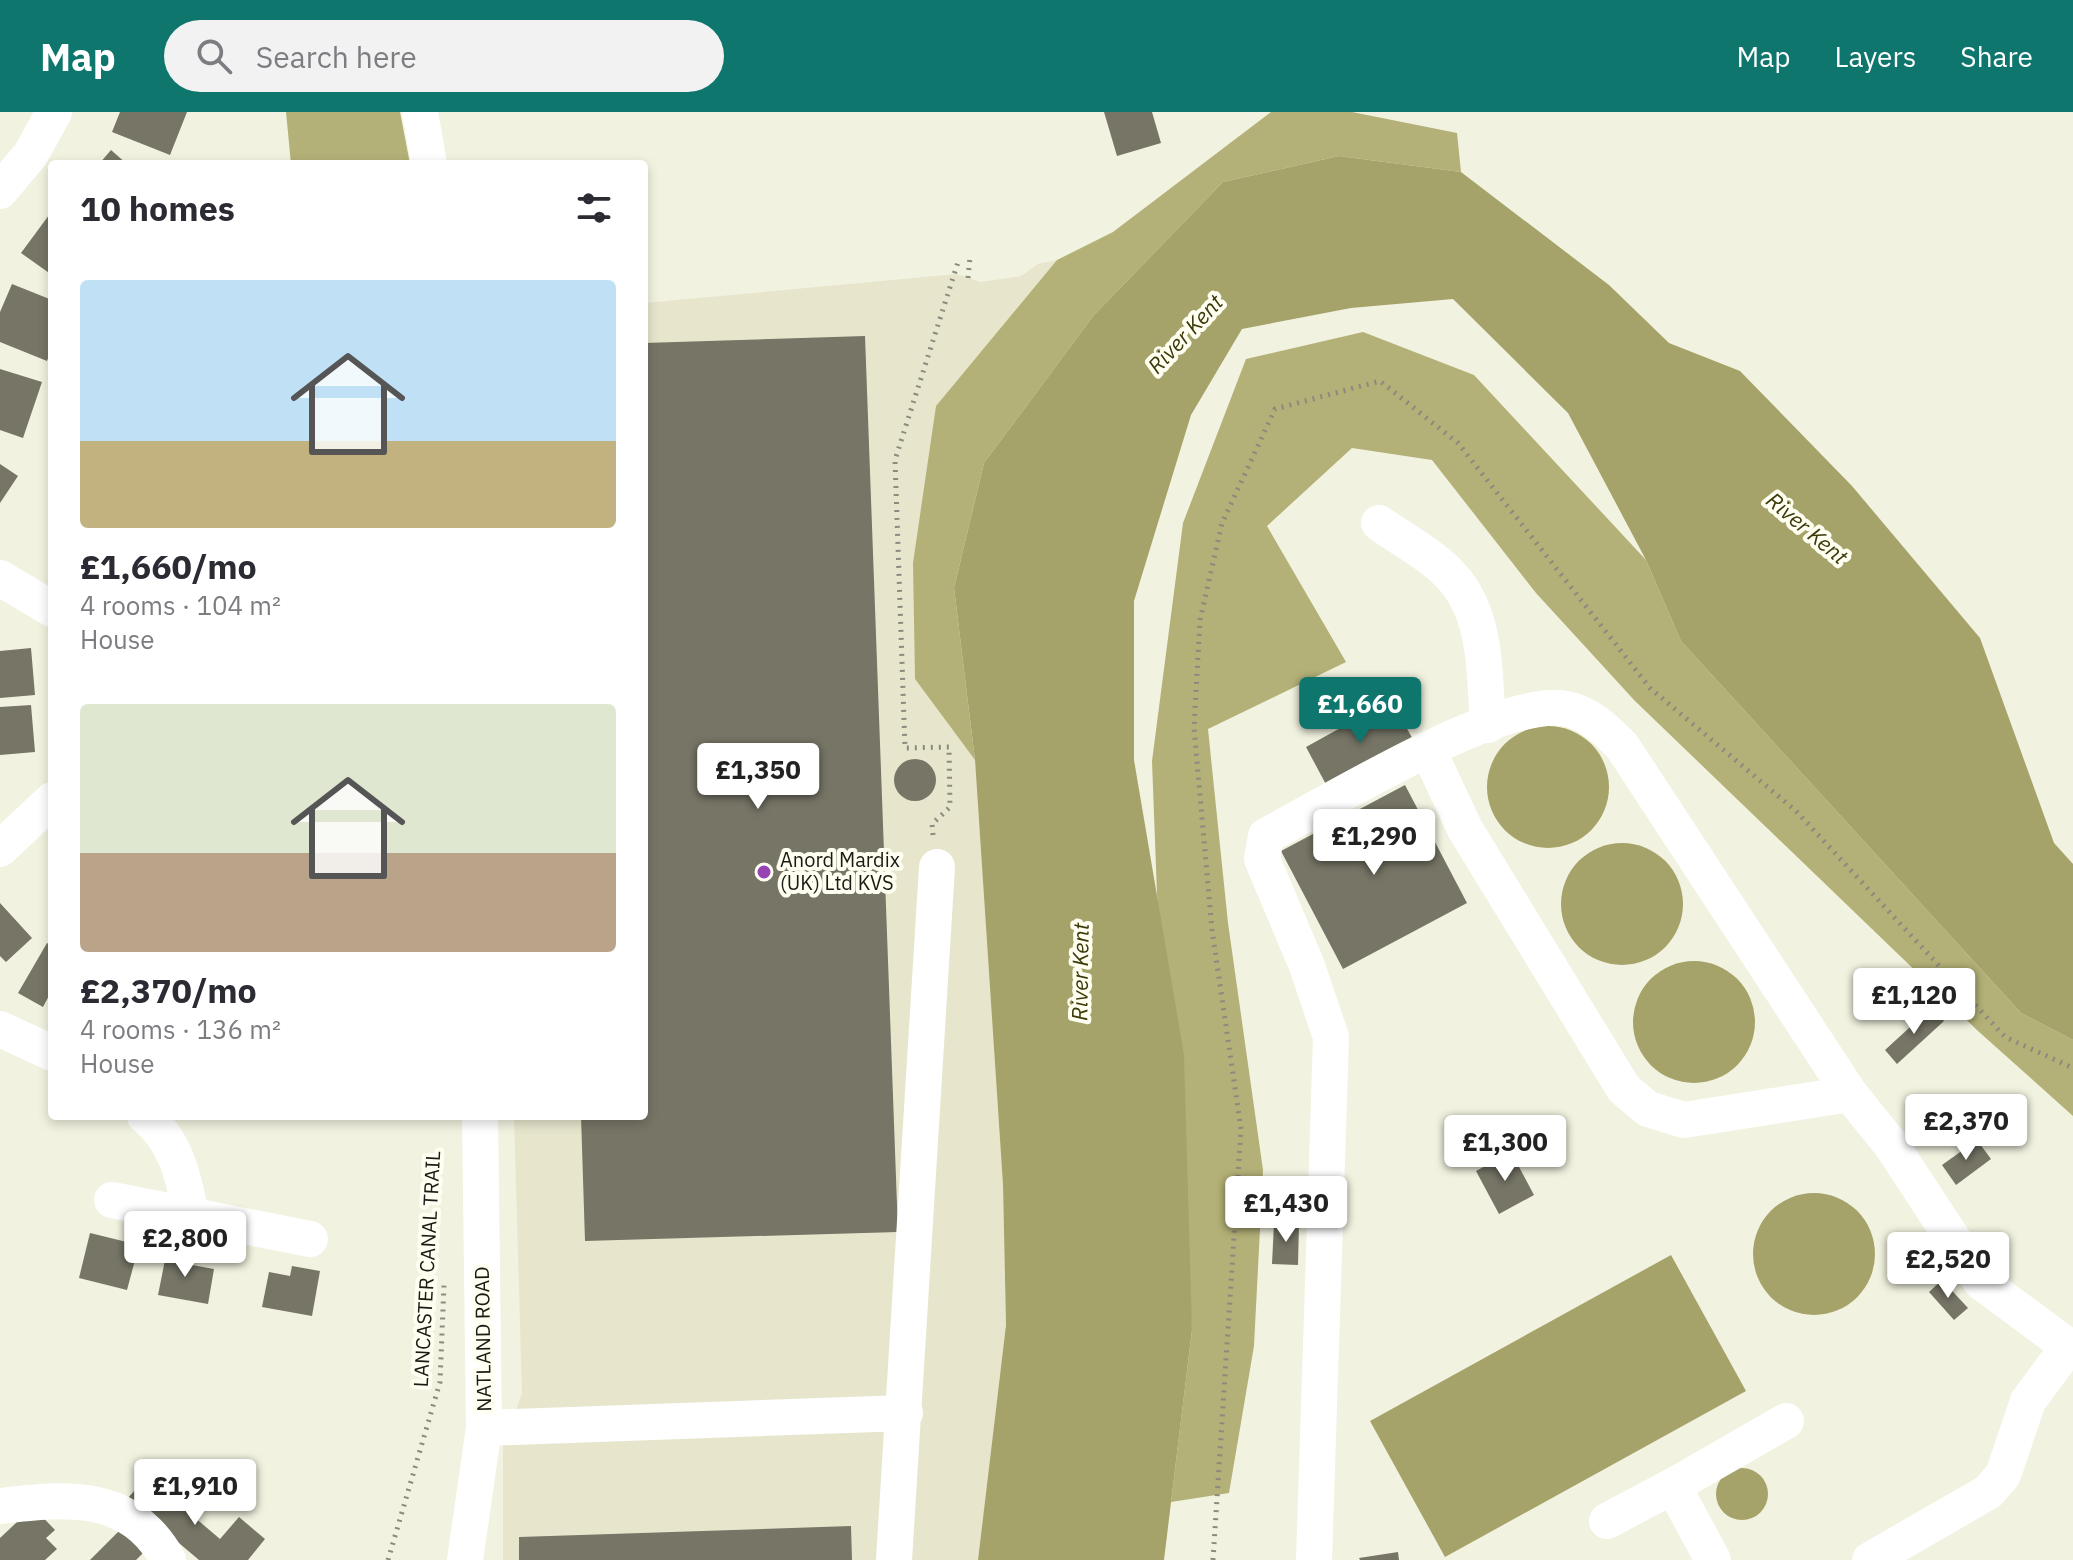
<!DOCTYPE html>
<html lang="en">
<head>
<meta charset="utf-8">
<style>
	:root { --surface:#fff; --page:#f2f2f3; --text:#2b2b33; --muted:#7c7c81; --accent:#0f766e }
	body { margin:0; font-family:"IBM Plex Sans",sans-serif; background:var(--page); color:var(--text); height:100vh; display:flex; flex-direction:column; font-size:30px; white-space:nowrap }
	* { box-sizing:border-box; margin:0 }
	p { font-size:26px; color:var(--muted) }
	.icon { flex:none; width:44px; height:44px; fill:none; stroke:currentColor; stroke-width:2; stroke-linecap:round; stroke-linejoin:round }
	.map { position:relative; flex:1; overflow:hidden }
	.panel { position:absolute; left:48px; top:48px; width:600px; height:960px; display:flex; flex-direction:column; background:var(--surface); border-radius:8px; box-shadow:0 4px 12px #0003 }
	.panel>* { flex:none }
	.price { position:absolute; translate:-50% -68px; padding:0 18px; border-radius:8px; background:#fff; color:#222; font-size:26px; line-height:52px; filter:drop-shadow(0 2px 4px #0008) }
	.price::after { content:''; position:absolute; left:50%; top:48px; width:24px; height:18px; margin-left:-12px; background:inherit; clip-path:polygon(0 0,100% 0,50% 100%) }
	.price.on { background:var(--accent); color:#fff }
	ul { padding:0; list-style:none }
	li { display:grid; align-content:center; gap:16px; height:424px; padding:0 32px }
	li span { display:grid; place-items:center; height:248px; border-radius:8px; color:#555 }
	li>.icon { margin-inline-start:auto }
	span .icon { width:144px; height:144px; fill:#fffc; stroke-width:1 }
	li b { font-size:34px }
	h2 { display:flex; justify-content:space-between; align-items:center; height:96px; padding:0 32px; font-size:34px }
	header { display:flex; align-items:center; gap:48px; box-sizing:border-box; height:112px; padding:0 40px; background:var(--accent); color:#fff }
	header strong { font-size:38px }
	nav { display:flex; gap:44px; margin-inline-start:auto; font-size:28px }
	.search { width:560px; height:72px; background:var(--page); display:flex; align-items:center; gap:20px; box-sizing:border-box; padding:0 28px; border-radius:44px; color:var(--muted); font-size:30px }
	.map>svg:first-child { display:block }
</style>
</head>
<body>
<header>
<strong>Map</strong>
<div class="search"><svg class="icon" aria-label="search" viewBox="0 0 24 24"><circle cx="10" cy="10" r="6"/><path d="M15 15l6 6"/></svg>Search here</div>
<nav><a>Map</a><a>Layers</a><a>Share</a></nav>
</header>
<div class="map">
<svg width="2073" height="1448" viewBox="0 0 2073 1448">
	<rect width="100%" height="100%" fill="#f2f2e0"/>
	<path fill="#e7e6cd" d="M1057,148L936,294L915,567L975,648L1003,1073L1006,1213L978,1448H503V1333L522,1282L514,1004H644V191L957,162L980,170L1021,164L1038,152Z"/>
	<path fill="#b3b177" d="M286,0H400L410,52H291Z
		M1271,0H1352L1457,21L1461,60L1339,44L1223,70L1094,203L984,351L954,476L975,648L915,567L913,451L936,294L1057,148L1113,120Z
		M1363,220L1474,263L1646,448L1681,529L2021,901L2073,928V1004L1978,919L1635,589L1536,481L1432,348L1352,336L1267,414L1346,550L1208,617L1228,811L1263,1058L1254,1234L1229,1381L1171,1390L1192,1218L1157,782L1152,649L1183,411L1246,247Z"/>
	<path fill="#a6a36a" d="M1339,44L1461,60L1609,173L1669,231L1740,259L1852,374L1980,526L2054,731L2073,752V928L2021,901L1681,529L1646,448L1568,301L1453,187L1351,196L1242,217L1191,303L1134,489V648L1184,943L1192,1218L1164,1448H978L1006,1213L1003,1073L975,648L954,476L984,351L1094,203L1223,70Z
		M1487 675a61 61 0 1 1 122 0a61 61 0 1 1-122 0Z
		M1561 792a61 61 0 1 1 122 0a61 61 0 1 1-122 0Z
		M1633 910a61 61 0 1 1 122 0a61 61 0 1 1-122 0Z
		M1753 1142a61 61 0 1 1 122 0a61 61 0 1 1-122 0Z
		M1671,1143L1746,1279L1445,1445L1370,1309Z
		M1716 1382a26 26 0 1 1 52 0a26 26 0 1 1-52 0Z"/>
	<path fill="#767566" d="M120,0H187L170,43L112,20Z
		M1104,0H1152L1161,31L1117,44Z
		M111,38L127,52H99Z
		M52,99V163L21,141Z
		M12,172L52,188V236L47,249L0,230V200Z
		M865,224L898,1120L585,1129L581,1004H644V231Z
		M0,257L42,270L23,326L0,318Z
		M0,352L18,364L0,391Z
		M31,536L35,583L0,586V539Z
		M1391,588L1415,631L1329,678L1306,635Z
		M31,593L35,640L0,643V595Z
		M894 668a21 21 0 1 1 42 0a21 21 0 1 1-42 0Z
		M1405,673L1467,791L1343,857L1281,739Z
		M0,791L32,826L6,850L0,844Z
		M47,831L52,834V878L43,895L18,881Z
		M1932,895L1944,909L1897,952L1885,938Z
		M1977,1028L1991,1047L1956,1073L1942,1053Z
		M1511,1040L1534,1083L1499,1102L1476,1059Z
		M1274,1111H1299L1298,1153L1272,1152Z
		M90,1121L139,1133L127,1178L79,1166Z
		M167,1138L194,1143L192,1153L214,1157L208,1192L158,1183Z
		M292,1154L320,1159L312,1204L262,1195L269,1160L290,1164Z
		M1942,1168L1968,1196L1954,1208L1929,1180Z
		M147,1365L220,1427L239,1405L265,1427L248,1448H199L127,1387Z
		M33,1395L55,1418L46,1426L57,1437L45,1448H0V1426Z
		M128,1410L151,1433L136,1448H90Z
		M851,1414L852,1448H519V1425Z
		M1398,1440L1399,1448H1360L1359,1446Z"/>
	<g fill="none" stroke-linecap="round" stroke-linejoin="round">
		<path stroke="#8a8a7e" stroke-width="5" stroke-dasharray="2 6" stroke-linecap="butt" d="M968,166L970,145
			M933,723L932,712L950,695L949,635L905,636L895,348L959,147
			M388,1448L440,1270L444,1173
			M1213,1448L1241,1017L1212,818L1194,616L1200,508L1222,411L1275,297L1380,269L1458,331L1650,576L1796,699L2005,925L2073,956"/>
		<path stroke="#fff" stroke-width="36" d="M420,0L429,52
			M0,79L31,42L54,0
			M1379,411C1403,428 1434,444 1453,466C1488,506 1484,563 1488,613
			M0,466L52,497
			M1428,638L1465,717L1624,977L1648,997L1684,1008L1850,982
			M0,737L52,688
			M0,917L52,941
			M145,1004C176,1028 184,1067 191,1103
			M112,1088L310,1127
			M484,1316L905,1301
			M0,1394C68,1386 131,1380 168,1448
			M1607,1409L1673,1374
			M465,1448L484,1316L480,1004
			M894,1448L937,755
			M1314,1448L1331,925L1307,854L1262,747L1266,724C1327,692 1503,583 1567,597C1590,602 1606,618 1622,634L1850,982L1892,1034L1981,1170L2073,1238
			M1713,1448L1673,1374L1786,1309
			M1870,1448L1988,1380L2003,1363L2028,1289L2068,1235"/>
	</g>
	<circle fill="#9644b3" stroke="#fffff1" stroke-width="3" cx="764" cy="760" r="8"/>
	<g text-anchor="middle" stroke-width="8" stroke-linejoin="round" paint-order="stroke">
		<g font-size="20" fill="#1b1b15" stroke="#fffff1" text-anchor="start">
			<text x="780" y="755">Anord Mardix<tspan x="780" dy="23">(UK) Ltd KVS</tspan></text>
		</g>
		<g font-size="20" fill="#1b1b15" stroke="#fffff1">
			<text transform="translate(427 1157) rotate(-87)" y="7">LANCASTER CANAL TRAIL</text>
			<text transform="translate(483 1227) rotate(-91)" y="7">NATLAND ROAD</text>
		</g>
		<g font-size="22" font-style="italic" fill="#3c3a0b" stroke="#fffff1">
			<text transform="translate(1185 222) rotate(-47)" y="8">River Kent</text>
			<text transform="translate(1807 416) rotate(40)" y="8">River Kent</text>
			<text transform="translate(1080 860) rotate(-89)" y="8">River Kent</text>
		</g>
	</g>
</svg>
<b class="price on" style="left:1360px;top:633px">£1,660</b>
<b class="price" style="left:758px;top:699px">£1,350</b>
<b class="price" style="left:1374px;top:765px">£1,290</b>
<b class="price" style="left:1914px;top:924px">£1,120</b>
<b class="price" style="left:1966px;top:1050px">£2,370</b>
<b class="price" style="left:1505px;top:1071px">£1,300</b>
<b class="price" style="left:1286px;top:1132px">£1,430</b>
<b class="price" style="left:185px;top:1167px">£2,800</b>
<b class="price" style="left:1948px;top:1188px">£2,520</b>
<b class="price" style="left:195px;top:1415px">£1,910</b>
<section class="panel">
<h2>10 homes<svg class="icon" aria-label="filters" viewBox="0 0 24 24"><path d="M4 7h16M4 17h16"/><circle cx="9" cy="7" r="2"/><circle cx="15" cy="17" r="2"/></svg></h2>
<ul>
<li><span style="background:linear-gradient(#bfe0f5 65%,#c2b280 0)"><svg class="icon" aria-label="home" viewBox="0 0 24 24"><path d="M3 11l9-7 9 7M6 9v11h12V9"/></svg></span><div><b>£1,660/mo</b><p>4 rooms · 104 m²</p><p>House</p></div></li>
<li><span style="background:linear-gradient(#dfe7d0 60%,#b9a48a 0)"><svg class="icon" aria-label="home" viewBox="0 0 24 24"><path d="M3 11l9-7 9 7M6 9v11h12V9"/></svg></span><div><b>£2,370/mo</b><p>4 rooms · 136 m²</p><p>House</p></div></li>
</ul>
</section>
</div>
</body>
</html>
